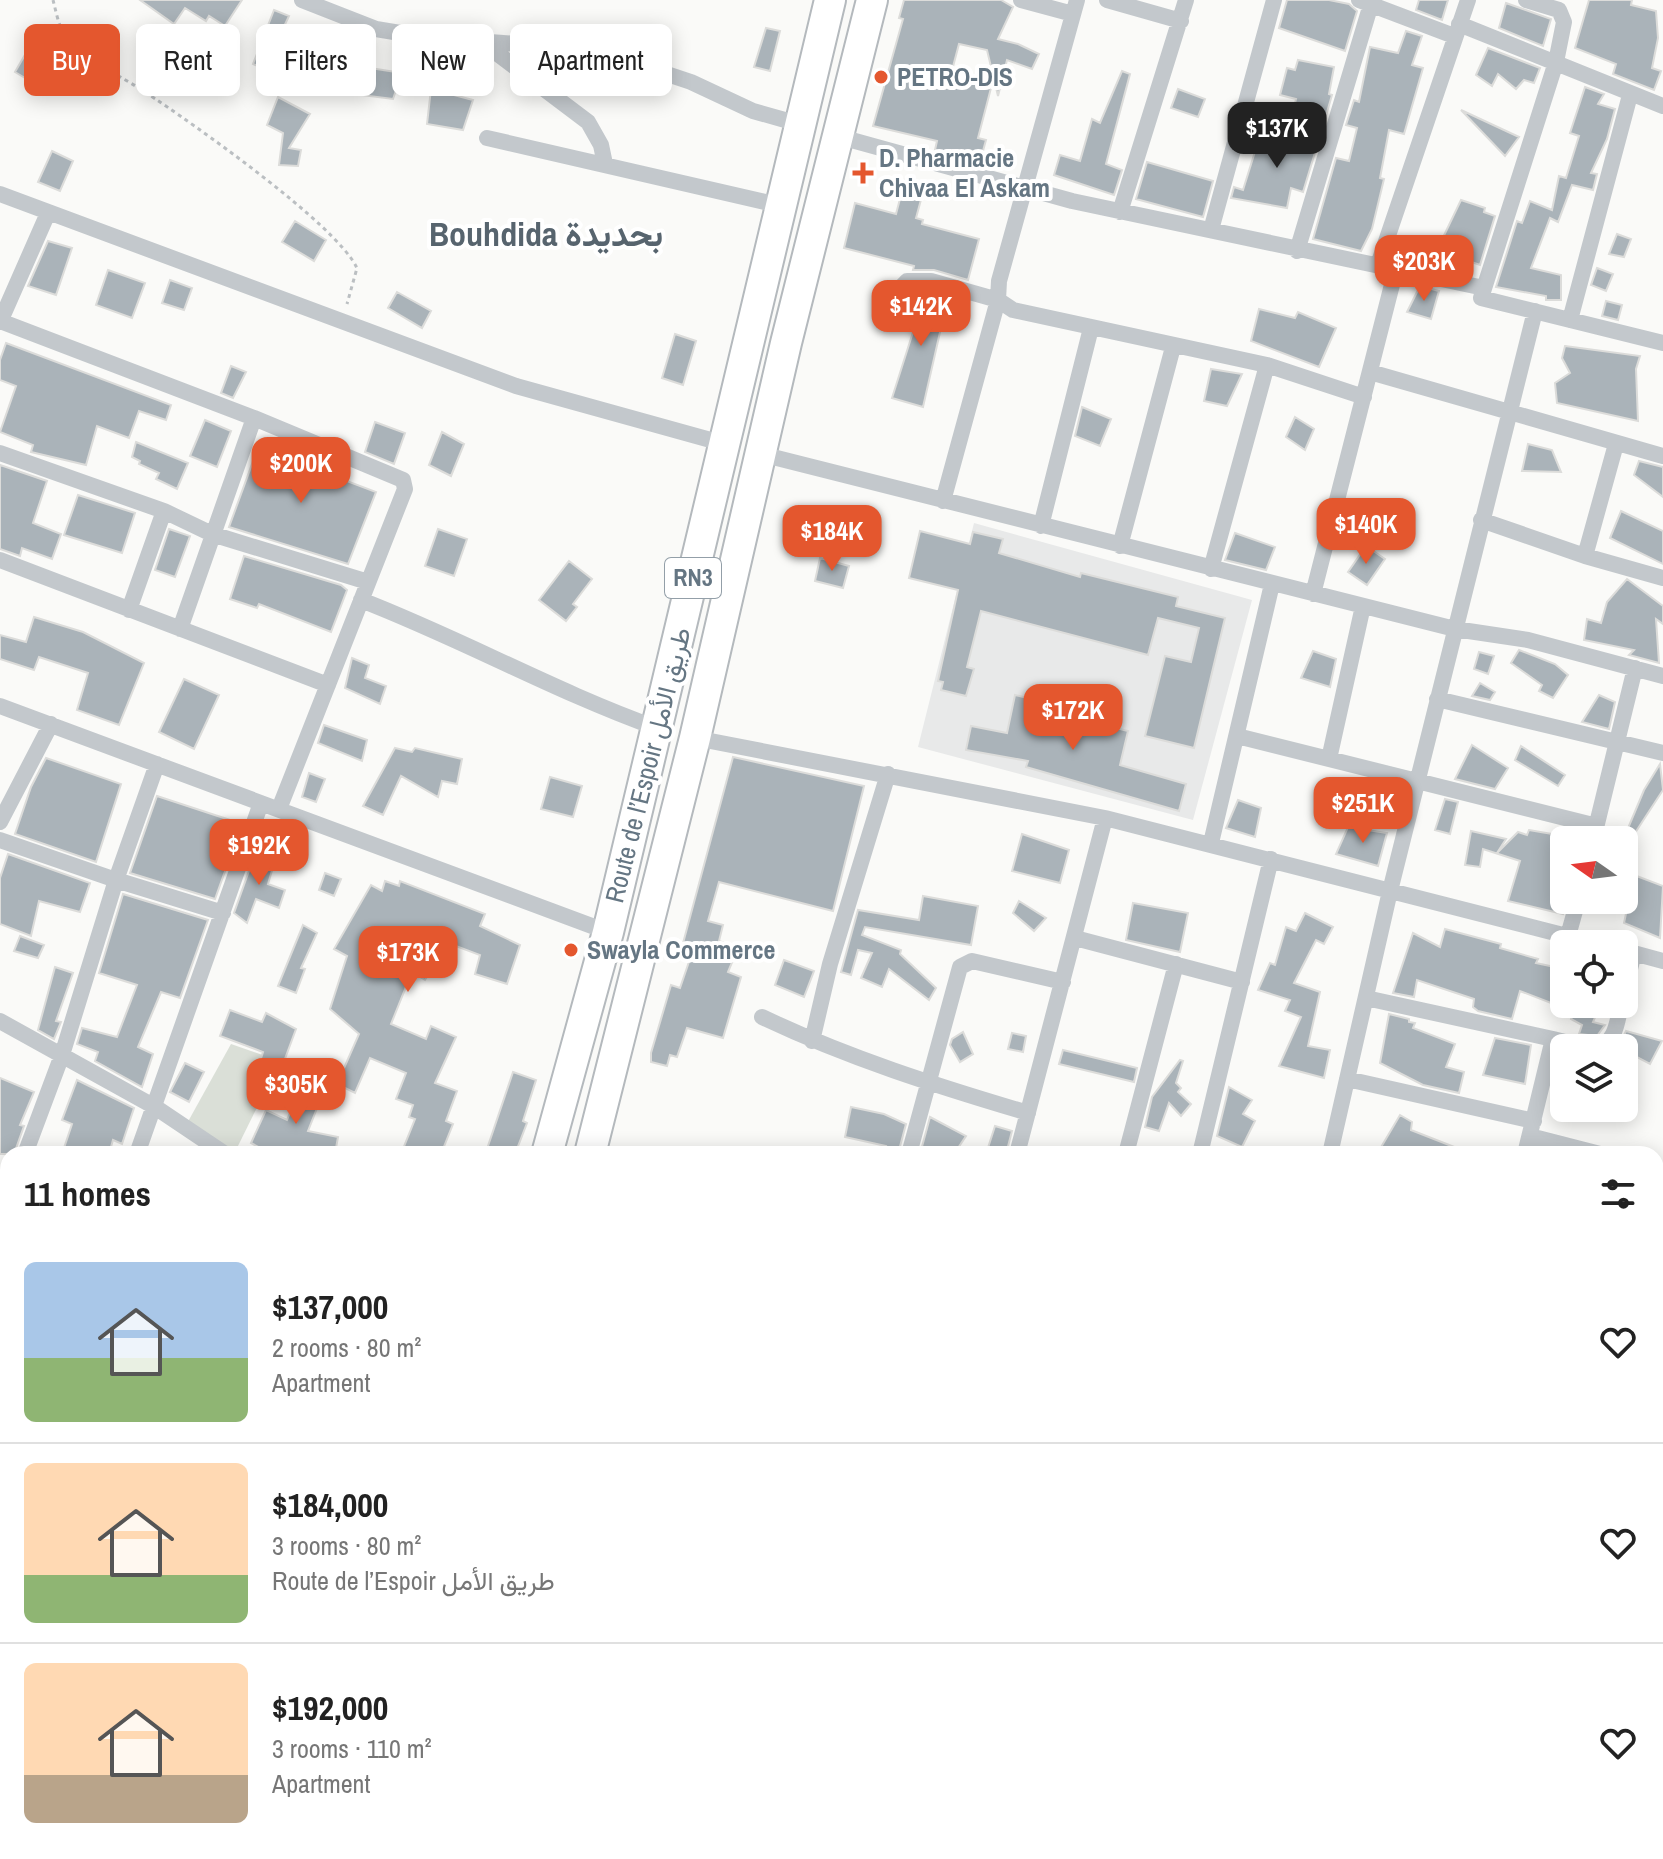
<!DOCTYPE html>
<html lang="en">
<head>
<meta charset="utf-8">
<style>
	:root { --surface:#fff; --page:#f2f2f2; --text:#222; --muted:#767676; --line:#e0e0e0; --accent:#e4572e }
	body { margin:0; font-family:"Archivo Narrow",Vazirmatn,sans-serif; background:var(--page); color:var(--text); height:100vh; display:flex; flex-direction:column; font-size:30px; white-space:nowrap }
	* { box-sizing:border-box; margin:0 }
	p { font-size:26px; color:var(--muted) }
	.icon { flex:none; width:44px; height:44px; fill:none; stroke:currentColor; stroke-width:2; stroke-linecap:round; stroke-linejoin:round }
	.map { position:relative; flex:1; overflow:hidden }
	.panel { position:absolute; left:0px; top:1146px; width:1664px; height:714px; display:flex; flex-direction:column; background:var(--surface); border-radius:24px 24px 0 0; box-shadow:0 4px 20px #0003 }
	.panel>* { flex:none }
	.guide { position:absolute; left:24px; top:24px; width:800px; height:72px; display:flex; gap:16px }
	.needle { width:52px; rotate:284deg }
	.buttons { position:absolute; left:1550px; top:826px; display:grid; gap:16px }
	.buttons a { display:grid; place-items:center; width:88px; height:88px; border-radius:12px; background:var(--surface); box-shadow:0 4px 20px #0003; font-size:40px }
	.price { position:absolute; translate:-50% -68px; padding:0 18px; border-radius:16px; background:var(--accent); color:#fff; font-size:26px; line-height:52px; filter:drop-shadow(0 2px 4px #0008) }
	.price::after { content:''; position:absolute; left:50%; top:48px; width:24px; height:18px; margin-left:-12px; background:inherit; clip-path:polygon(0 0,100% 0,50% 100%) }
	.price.on { background:#222; color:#fff }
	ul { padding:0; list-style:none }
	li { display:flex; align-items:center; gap:24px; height:200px; padding:0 24px }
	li+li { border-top:2px solid var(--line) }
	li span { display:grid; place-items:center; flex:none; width:224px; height:160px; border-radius:12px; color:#555 }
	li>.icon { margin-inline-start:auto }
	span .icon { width:96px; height:96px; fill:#fffc; stroke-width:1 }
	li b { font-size:34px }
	h2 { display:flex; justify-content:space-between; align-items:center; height:96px; padding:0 24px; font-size:34px }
	.chip { padding:0 28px; border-radius:12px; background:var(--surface); box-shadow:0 4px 20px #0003; font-size:28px; line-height:72px }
	.chip.on { background:var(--accent); color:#fff }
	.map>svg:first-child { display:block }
</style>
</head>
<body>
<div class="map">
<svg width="1663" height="1859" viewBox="0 0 1663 1859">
	<rect width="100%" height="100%" fill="#fafaf8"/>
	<path fill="#e8e9e9" d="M974,523L1252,600L1193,820L918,747Z"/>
	<path fill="#dadfd7" d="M231,1044L280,1061L234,1154H226L185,1127Z"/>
	<path fill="#aab3b9" stroke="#dcdcda" stroke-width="2" d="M140,0H242L225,26L209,16L206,21L185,8L174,24Z
		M904,0H1001L1013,7L998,39L1018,44L1039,54L1032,69L1007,60L998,96L987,50L959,44L950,78L991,88L978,138L986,140L981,158L935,150L937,141L873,126L903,19L899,18Z
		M1287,0H1329L1349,4L1357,11L1345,51L1279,28Z
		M1419,0H1448L1442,20L1416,10Z
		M1589,0H1632L1631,5L1656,11L1658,38L1652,68L1661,71L1654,90L1613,74L1616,64L1575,48Z
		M1506,3L1551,19L1543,46L1499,28Z
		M274,10L289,16L264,69L253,64Z
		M766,28L780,31L770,71L754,67Z
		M1406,31L1422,36L1412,65L1423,68L1404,134L1389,130L1380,178L1384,179L1372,229L1361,251L1313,239L1336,158L1349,161L1357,128L1346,125L1354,100L1359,102L1370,47L1398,53Z
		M29,48L45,58L30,81L15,72Z
		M1488,48L1540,68L1534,83L1524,80L1516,89L1498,74L1492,86L1476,75Z
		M281,54L296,59L292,70L303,72L294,92L267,81Z
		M1298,60L1334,67L1329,94L1332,95L1325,119L1293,112L1296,99L1280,95L1287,68L1295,70Z
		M364,67L402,73L393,99L361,95Z
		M1122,71L1130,74L1106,164L1122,170L1114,195L1054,175L1060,155L1080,161L1092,119L1100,123Z
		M1585,87L1604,94L1598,104L1615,109L1607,139L1591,173L1597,174L1593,190L1572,185L1558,222L1550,218L1531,268L1561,275V300H1546V296L1496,287L1517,221L1522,223L1530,201L1552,210L1559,176L1566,178L1579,136L1570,133Z
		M431,89L473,100L463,130L427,124Z
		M1178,89L1205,99L1198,117L1171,108Z
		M278,97L310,114L289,148L301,150L298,166L279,165L283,133L267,125Z
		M1461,110L1519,137L1505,156Z
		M1262,129L1317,146L1303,192L1291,188L1287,208L1231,198L1234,187L1243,190Z
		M52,151L73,161L60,191L38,182Z
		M1147,162L1213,181L1203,217L1136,199Z
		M905,180L925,185L916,218L923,220L922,224L979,239L968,280L934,270H913L914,266L844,248L855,203L896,214Z
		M1461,200L1485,208L1484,212L1495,216L1480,265L1437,250Z
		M295,221L326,240L314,261L282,242Z
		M1617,234L1631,239L1624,257L1609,254Z
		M48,241L72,248L56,295L28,286Z
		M1597,268L1613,274L1606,291L1591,285Z
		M108,270L145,283L132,318L96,305Z
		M170,280L192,288L184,310L162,303Z
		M1420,286L1439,291L1431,319L1407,312Z
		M397,292L431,311L422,328L388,308Z
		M912,292L948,297L923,407L892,398L920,310L903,305Z
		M1606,301L1622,305L1618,320L1602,316Z
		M1259,309L1295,318L1298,312L1336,328L1319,367L1251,341Z
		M675,334L696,341L683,385L662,378Z
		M6,343L171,405L166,420L139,411L129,438L97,426L86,465L31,452L33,445L0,432L16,386L0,380V360Z
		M1565,346L1640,356L1636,369L1638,421L1557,403L1555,383L1570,373L1562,358Z
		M231,366L246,372L233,398L221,393Z
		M1211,369L1242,374L1227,406L1204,401Z
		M1082,407L1111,419L1100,446L1075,436Z
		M1295,417L1314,429L1305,450L1286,437Z
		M205,420L231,431L217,467L190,456Z
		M375,422L405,433L394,464L365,452Z
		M442,432L464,444L451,476L429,465Z
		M136,442L188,463L177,489L156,479L159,473L139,464L140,461L132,457Z
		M260,442L326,465L323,472L376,492L348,564L229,527Z
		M1528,444L1552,450L1561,472L1522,471Z
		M1639,461L1663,467V497L1634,475Z
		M0,465L47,481L33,523L61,534L52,559L22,548L20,556L0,549Z
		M78,495L135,513L122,553L64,535Z
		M1621,511L1663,531V564L1610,538Z
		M169,529L190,536L175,577L155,570Z
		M438,529L467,539L454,576L425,566Z
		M920,531L970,544L973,532L1003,539L999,553L1080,577L1081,573L1178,597L1176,606L1225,618L1194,748L1145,736L1165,656L1191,662L1199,628L1158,618L1148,655L981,611L967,667L974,669L966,696L941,690L943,682L938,681L958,590L909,578Z
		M1235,533L1275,547L1266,570L1225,560Z
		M1366,546L1385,559L1367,585L1348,572Z
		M244,556L341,585L347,590L331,632L259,604L257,608L230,599Z
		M820,558L849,566L843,588L815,581Z
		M569,561L592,579L573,604L577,607L566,621L539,600Z
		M1627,579L1663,606V624L1656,619L1659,663L1629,655L1634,650L1584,640L1587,619L1601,623L1607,602Z
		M34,617L83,632L144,663L119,725L77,710L88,673L39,657L34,670L0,659V635L26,642Z
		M1519,650L1555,664L1568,675L1553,698L1539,691L1542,685L1511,663Z
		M1313,651L1336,659L1330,687L1301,678Z
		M1479,652L1494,656L1488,674L1474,669Z
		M352,658L369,665L365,678L386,686L380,704L345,688Z
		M184,679L219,695L194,749L159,732Z
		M1480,683L1495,692L1490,700L1472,696Z
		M1015,695L1070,708L1068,716L1128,731L1120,765L1186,784L1179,811L1026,767L1028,761L966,750L971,726L1007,733Z
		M1599,695L1615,702L1609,729L1582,722Z
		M324,725L367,740L362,761L318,743Z
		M1472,745L1508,768L1495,789L1455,779Z
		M1521,746L1565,775L1558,786L1515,760Z
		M395,748L412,752L415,748L462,759L457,784L442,781L438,797L401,776L383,815L363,806Z
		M733,757L864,786L833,911L719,882L708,921L723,925L719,941L738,948L728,972L741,977L723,1038L687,1028L677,1057L670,1055L667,1066L651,1062V1053L671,985L680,988L693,950L682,947Z
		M46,758L121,784L96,862L15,834L31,787Z
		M1660,764L1663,790L1633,836L1626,833L1644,790Z
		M309,773L325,779L316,802L302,797Z
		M550,777L582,786L573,817L541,809Z
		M157,796L242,824L215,899L130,873Z
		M1445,799L1458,802L1450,834L1435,830Z
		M1238,800L1261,808L1255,837L1226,828Z
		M1348,827L1387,833L1378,866L1336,854Z
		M1529,830L1564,836L1567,900L1563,914L1508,901L1520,861L1483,849L1480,867L1465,865L1471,831L1506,839L1497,853L1518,832L1527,835Z
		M1022,834L1069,850L1060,883L1012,871Z
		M256,851L276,857L268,884L285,890L279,908L256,899L247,923L234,913Z
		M8,854L90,883L80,912L39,901L31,936L0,924V878Z
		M325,873L341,879L334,896L319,890Z
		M1634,875L1663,886L1660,938L1624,923Z
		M385,881L399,886L400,881L485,914L480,926L520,945L507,984L475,974L480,955L448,943L425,980L412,972L391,1024L426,1039L431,1026L456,1037L435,1083L457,1091L446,1121L453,1124L441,1154H401L415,1119L409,1117L413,1105L396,1099L406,1073L370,1058L355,1093L337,1084L359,1034L330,1009L347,956L334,949L371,885L382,891Z
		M123,894L208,920L180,998L161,992L138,1047L153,1054L142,1087L95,1061L98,1052L77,1044L82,1028L117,1037L137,985L99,973Z
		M923,896L978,906L971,945L865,927L862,935L901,950L900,954L936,988L929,1000L889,969L882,987L861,978L872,953L858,950L851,975L841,972L858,910L919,920Z
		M1019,901L1046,918L1034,931L1013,913Z
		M1133,903L1188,913L1180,952L1126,940Z
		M1305,913L1333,927L1324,944L1316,940L1294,983L1320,992L1308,1046L1330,1050L1324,1078L1279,1066L1301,1017L1285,1011L1290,1000L1258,990L1270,963L1275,965L1286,927L1296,931Z
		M303,925L317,933L301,968L305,969L296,993L278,986Z
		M1445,929L1501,944L1500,948L1538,959L1536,963L1564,969L1560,987L1564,989V1008L1520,991L1512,1019L1478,1011L1473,1007L1474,999L1417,980L1414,997L1393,993L1413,933L1440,947Z
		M20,936L44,945L38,958L14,951Z
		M784,960L814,971L804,997L775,985Z
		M55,967L73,973L56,1021L61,1022L54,1039L38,1030Z
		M1578,1004H1601L1593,1022L1605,1025L1597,1036L1579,1034L1582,1025L1571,1019Z
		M230,1010L262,1022L266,1013L296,1029L279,1075L258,1068L263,1052L220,1036Z
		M1389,1014L1409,1019V1022L1415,1023L1413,1028L1455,1044L1446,1067L1464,1072L1459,1093L1423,1085L1380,1063Z
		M1626,1031L1662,1041L1650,1064L1631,1054L1633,1049L1619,1045Z
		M963,1032L973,1054L960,1062L950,1045L952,1039Z
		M1012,1033L1026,1036L1023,1052L1008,1049Z
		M1495,1038L1531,1045L1525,1084L1483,1075Z
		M1063,1050L1137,1068L1134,1082L1059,1064Z
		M1180,1060L1183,1061L1176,1083L1181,1088L1178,1092L1191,1104L1181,1116L1169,1103L1159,1131L1145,1127L1152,1097Z
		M185,1063L204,1072L189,1102L170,1092Z
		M513,1072L536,1080L523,1121L527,1123L515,1154H501L487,1149Z
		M305,1075L327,1083L308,1131L338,1137L335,1154H271L251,1143L266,1110L287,1120Z
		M0,1078L34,1092L20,1125L24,1126L14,1154H0Z
		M77,1080L134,1108L122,1144L113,1140L109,1154H62L72,1124L62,1120Z
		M1229,1087L1252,1100L1243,1114L1255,1121L1242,1147L1217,1136Z
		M851,1107L884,1114L906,1124L898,1154L885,1150L886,1146L845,1137Z
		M1400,1115L1412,1122L1411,1130L1472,1154H1377Z
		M930,1117L966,1136L954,1154H920Z
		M995,1126L1012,1131L1006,1154H986Z"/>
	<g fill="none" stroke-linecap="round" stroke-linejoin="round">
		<defs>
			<path id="highway" d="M547,1154L608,932L830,0
				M590,1154L695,738L786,343L872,0
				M361,1859L364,1852
				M410,1859L412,1852"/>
		</defs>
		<use href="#highway" stroke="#b4b9bd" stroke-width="34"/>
		<path stroke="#bbbfc2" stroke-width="3" stroke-dasharray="4 4" stroke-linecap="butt" d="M53,0C56,11 58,25 65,35C83,59 121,76 145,92C192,123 336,224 357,268L347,304"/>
		<path stroke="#c3c8cc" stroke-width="16" d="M302,0L376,29L424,37L531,45L646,67L691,82L753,111L799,124
			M1021,0L1073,14
			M1107,0L1181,21
			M1359,0L1454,36
			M1526,0L1559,10L1564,22L1556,62L1481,298L1663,343
			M1459,24L1663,106
			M482,42L588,122L601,145L605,164
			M837,136L1072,201L1484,288
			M487,138L778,205
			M0,194L516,386L725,444
			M1120,212L1186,0
			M1211,230L1274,0
			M1297,251L1371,4
			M1378,265L1468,0
			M882,307L907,281H931L998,300L1013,310L1267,365L1364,397
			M1570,320L1630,95
			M0,321L254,418L403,480L405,489L279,809
			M0,322L48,213
			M1370,372L1663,456
			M0,453L164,511L212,534L368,582
			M761,454L1455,629L1528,640L1663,676
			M943,501L998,300L999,281L1077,0
			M1481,520L1585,556L1663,578
			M1041,526L1091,328
			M1120,546L1173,347
			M1585,556L1616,444
			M0,560L328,685
			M1211,569L1267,365
			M1313,594L1396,269
			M361,600C462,639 556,692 657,728
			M129,610L164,511
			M180,629L254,418
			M1437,699L1663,753
			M0,706L608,932
			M1237,736L1597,826
			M695,738L1105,818L1598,944
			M1329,759L1363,606
			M157,764L116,880L223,913
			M0,822L51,724
			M0,840L116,880L62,1055L25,1154
			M1593,840L1635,668
			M1211,843L1272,584
			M1568,936L1578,900
			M1075,938L1242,982
			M1626,951L1663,961
			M1624,993L1634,953
			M1366,998L1553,1039L1525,1154
			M762,1017C848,1058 937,1086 1028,1113
			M0,1021L155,1107L225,1154
			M1553,1039L1589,1048
			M812,1041L830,964L888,774
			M1595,1048C1616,1043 1617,1023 1621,1004
			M1347,1079L1534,1121
			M1530,1136L1600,1154
			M137,1154L261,803
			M909,1154L960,967L972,961L1063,982
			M1017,1154L1105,818
			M1126,1154L1176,964
			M1200,1154L1271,859
			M1330,1154L1390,891L1535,311
			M0,1199L8,1186
			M0,1244L8,1247
			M1663,1246L1658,1263L1663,1264
			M1656,1363L1663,1365
			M0,1520L8,1523
			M0,1589L8,1566
			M0,1732L8,1736
			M1656,1832L1663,1800
			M419,1852L446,1859
			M794,1852L818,1859
			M1656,1852L1663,1854
			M536,1859L537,1852
			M745,1859L746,1852
			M838,1859L839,1852
			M1029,1859L1031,1852
			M1160,1859L1161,1852
			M1229,1859L1230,1852
			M1433,1859L1436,1852
			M1630,1859L1632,1852"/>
		<use href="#highway" stroke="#fff" stroke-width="30"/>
	</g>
	<g fill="#e4572e" stroke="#fff" stroke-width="3">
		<circle cx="881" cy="77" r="8"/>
		<path d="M859 161h8v8h8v8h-8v8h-8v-8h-8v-8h8z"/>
		<circle cx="571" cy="950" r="8"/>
	</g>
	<g text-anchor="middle" stroke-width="8" stroke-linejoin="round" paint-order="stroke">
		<rect fill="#fff" stroke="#939fa8" stroke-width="2" x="665" y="558" width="56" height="40" rx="6"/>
		<g font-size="24" font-weight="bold" fill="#657683">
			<text x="693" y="586">RN3</text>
		</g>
		<g font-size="26" font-weight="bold" fill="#657683" stroke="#fff" text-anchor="start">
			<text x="897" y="86">PETRO-DIS</text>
			<text x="879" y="167">D. Pharmacie<tspan x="879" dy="30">Chivaa El Askam</tspan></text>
			<text x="587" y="959">Swayla Commerce</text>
		</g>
		<g font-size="26" fill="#657683" stroke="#fff">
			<text transform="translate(648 765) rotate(-76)" y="9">Route de l’Espoir طريق الأمل</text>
		</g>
		<g font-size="34" font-weight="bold" fill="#57646e" stroke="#fff">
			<text x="546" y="246">Bouhdida بحديدة</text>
		</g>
	</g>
</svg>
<div class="buttons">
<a><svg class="needle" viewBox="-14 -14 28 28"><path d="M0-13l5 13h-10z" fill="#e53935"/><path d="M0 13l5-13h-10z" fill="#767676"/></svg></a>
<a><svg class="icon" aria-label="locate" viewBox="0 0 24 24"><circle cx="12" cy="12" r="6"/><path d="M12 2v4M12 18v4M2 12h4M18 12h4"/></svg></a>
<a><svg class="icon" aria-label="layers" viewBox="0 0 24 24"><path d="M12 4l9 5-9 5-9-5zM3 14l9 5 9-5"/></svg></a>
</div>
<b class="price on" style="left:1277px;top:170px">$137K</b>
<b class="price" style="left:1424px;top:303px">$203K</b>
<b class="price" style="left:921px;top:348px">$142K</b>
<b class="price" style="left:301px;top:505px">$200K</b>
<b class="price" style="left:1366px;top:566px">$140K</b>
<b class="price" style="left:832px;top:573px">$184K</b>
<b class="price" style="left:1073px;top:752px">$172K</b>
<b class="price" style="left:1363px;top:845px">$251K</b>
<b class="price" style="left:259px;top:887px">$192K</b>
<b class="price" style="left:408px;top:994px">$173K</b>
<b class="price" style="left:296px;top:1126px">$305K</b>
<div class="guide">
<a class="chip on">Buy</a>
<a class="chip">Rent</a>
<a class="chip">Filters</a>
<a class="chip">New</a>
<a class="chip">Apartment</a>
</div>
<section class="panel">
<h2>11 homes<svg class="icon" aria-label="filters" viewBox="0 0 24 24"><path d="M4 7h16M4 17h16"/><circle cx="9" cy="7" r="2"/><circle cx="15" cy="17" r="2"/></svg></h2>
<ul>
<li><span style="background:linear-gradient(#a9c7e8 60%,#8fb573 0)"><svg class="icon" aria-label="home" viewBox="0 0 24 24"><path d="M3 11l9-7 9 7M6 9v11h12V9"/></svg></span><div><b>$137,000</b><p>2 rooms · 80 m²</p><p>Apartment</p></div><svg class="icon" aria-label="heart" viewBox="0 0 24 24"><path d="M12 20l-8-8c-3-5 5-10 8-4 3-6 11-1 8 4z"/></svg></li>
<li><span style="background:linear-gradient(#ffd9b3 70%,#8fb573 0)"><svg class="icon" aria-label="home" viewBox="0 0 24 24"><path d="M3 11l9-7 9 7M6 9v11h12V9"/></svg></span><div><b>$184,000</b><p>3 rooms · 80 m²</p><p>Route de l’Espoir طريق الأمل</p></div><svg class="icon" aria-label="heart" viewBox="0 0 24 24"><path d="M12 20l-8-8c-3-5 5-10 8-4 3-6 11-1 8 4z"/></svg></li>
<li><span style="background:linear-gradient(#ffd9b3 70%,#b9a48a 0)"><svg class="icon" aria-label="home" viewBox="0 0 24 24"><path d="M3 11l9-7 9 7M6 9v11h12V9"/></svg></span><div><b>$192,000</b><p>3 rooms · 110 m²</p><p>Apartment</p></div><svg class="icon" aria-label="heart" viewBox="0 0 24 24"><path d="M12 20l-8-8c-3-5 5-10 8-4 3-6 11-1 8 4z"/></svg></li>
</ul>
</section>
</div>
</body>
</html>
